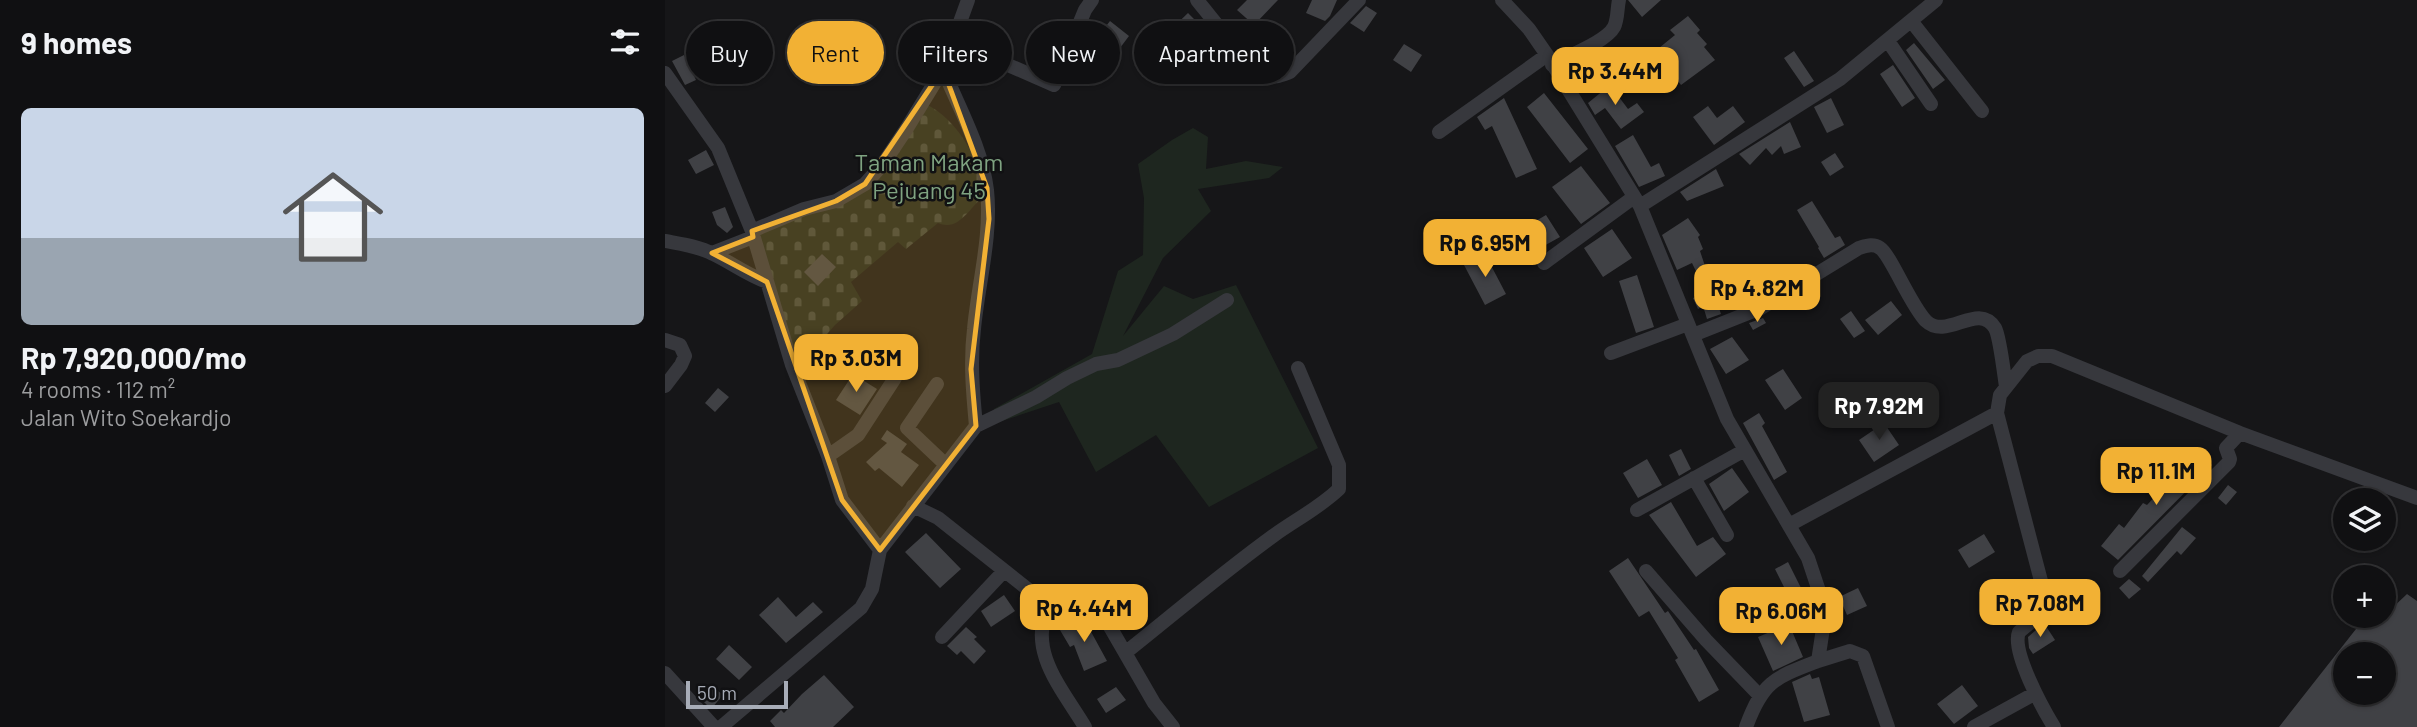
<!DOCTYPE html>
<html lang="en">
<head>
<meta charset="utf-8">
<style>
	:root { --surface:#101012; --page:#19191b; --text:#f1f3f6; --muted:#9c9d9f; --line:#303032; --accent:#f2b134 }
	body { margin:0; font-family:Barlow,sans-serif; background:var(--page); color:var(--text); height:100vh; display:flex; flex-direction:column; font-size:26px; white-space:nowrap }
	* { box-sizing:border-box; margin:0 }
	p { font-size:23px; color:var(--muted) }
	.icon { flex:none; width:38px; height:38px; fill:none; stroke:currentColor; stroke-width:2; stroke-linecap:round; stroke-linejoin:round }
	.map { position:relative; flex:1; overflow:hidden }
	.details { display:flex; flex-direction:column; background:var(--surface); width:665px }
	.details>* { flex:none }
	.banner { position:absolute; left:21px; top:21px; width:665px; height:63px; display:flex; gap:14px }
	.buttons { position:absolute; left:1668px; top:488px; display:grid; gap:14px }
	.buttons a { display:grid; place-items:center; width:63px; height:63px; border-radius:50%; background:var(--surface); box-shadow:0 2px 5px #0004,0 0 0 2px var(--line); font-size:35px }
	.scale { position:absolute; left:21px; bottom:18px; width:102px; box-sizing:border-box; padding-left:7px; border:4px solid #a8adb8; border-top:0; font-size:19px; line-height:24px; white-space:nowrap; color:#a8adb8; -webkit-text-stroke:5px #111113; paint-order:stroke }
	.price { position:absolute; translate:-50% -60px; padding:0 16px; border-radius:14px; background:var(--accent); color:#111; font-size:23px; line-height:46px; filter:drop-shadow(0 2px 4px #0008) }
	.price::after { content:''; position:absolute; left:50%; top:42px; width:21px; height:16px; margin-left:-10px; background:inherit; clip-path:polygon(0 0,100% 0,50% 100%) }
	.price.selected { background:#222; color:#fff }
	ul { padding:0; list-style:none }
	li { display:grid; align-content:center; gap:14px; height:371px; padding:0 21px }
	li span { display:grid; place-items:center; height:217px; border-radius:10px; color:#555 }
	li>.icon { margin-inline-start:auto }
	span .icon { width:126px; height:126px; fill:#fffc; stroke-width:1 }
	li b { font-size:30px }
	h2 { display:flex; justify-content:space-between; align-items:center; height:84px; padding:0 21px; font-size:30px }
	.chip { padding:0 24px; border-radius:32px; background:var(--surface); box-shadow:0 2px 5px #0004,0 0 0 2px var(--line); font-size:24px; line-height:63px }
	.chip.selected { background:var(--accent); color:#111 }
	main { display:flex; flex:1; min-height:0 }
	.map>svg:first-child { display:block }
</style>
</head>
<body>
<main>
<section class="details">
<h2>9 homes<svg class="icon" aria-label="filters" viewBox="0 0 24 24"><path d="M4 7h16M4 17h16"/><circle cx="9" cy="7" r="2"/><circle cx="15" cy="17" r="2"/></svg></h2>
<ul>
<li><span style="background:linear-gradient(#c9d6e8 60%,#9aa5b1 0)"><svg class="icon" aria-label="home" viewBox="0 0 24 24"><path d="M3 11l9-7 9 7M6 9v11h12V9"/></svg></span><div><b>Rp 7,920,000/mo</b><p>4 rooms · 112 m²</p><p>Jalan Wito Soekardjo</p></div></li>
</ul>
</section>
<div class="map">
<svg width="1752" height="727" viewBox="0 0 1752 727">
	<defs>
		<pattern id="cemetery-stones" width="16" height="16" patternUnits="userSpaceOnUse" patternTransform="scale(1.75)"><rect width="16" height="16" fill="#1e261f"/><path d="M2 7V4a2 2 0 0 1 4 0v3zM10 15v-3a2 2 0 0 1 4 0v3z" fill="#3c433d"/></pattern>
	</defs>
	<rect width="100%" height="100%" fill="#161618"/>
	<path fill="#1e261f" d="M528,128L543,137L541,169L581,161L618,167L604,178L533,189L546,211L498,258L458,336L499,286L528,299L571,285L653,448L544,507L491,435L431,472L394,402L325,425L329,409L427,354L453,271L478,255L479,198L473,164L507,140Z"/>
	<path fill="url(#cemetery-stones)" d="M258,103C280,112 300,136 309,159C313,171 314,185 318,197C304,208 294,232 273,223L241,249L233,242L186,282L197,301L170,325L148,350L125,358L87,231L200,184Z"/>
	<path fill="#404145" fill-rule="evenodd" d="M582,0H613L589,25L572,10Z
		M647,0H672L665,16L660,21L641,13Z
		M963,0H996L977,17Z
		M701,6L712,13L699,32L685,23Z
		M523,13L533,23L507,49L496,39Z
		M1023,16L1035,30L1032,33L1042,44L1039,47L1050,60L1016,85L1009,76L1013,73L994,48L1010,35L1005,30Z
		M445,21L464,36L437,72L417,57Z
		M38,43L57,62L49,69L31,50Z
		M1249,43L1280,80L1268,89L1241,50Z
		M739,44L757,55L746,72L728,60Z
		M1129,51L1149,81L1139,87L1119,58Z
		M19,55L31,80L20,85L7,61Z
		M1228,65L1250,98L1237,107L1215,74Z
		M945,85L963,109L972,103L979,112L956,129L940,108L930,115L923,103Z
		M879,93L923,149L905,163L862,107Z
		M839,98L872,169L851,178L827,126L820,130L812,117Z
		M1166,98L1179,125L1162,133L1149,107Z
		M1043,106L1052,118L1068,106L1080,122L1049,145L1028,117Z
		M1125,122L1136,147L1119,154L1116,146L1107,155L1101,148L1085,165L1074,154Z
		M968,135L986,167L994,163L1000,176L974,187L950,146Z
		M41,150L49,165L31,174L23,160Z
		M1170,153L1179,167L1165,176L1156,162Z
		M916,166L945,203L916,224L887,187Z
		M1051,169L1059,186L1022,201L1015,192Z
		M1147,201L1170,238L1175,236L1180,245L1159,258L1153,248L1154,247L1132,210Z
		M60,207L68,227L62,233L52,225L47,212Z
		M881,215L895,237L877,247L864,225Z
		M1023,218L1035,235L1033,237L1038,249L1035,251L1056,314L1042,319L1038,306L1033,309L1028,298L1041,292L1027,263L1012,270L997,235Z
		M947,229L967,258L938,277L919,248Z
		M157,254L171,267L153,286L139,272Z
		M820,254L841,294L820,305L799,265Z
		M972,275L989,327L971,333L954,281Z
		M1087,291L1092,299L1074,306L1071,301Z
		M1226,301L1237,315L1213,335L1200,320Z
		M1186,311L1200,331L1189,338L1175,319Z
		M1098,318L1101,323L1088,330L1084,323Z
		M1067,337L1084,360L1061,374L1045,349Z
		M1118,369L1137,398L1120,410L1100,380Z
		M188,374L212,389L195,415L171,400Z
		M53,388L64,397L50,412L40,403Z
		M1094,413L1100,423L1097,426L1122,472L1109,480L1078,423Z
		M1219,423L1234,445L1209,462L1194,440Z
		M222,430L242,444L236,452L254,465L237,487L214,468L210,471L201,462L222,443L216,439Z
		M1016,449L1026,469L1014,476L1004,455Z
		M1533,451L1547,465L1453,560L1436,546L1454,524L1459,528L1478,503L1482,505Z
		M982,459L997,485L973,498L958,473Z
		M1067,468L1084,492L1059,511L1044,484Z
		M1563,485L1572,492L1561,505L1553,498Z
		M1006,502L1032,546L1048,537L1061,554L1031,577L984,515Z
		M1517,527L1531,538L1516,555L1512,551L1483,582L1477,576Z
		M261,533L296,569L275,588L240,552Z
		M1319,534L1330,552L1304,568L1293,550Z
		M963,558L1000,613L1003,611L1029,650L1031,649L1054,690L1034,702L1010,660L1013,658L984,611L974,617L944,571Z
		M1123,562L1137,590L1124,597L1110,569Z
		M1464,579L1476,589L1464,599L1454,588Z
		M1193,588L1202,606L1182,615L1174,597Z
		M1742,594L1752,601V727H1614L1691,629L1707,627ZM1680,654H1718V693H1680Z
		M339,595L350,611L326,627L316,611Z
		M113,597L131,617L148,602L158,612L121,643L94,615Z
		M1367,598L1371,605L1348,625L1341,615Z
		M418,617L442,661L419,671L409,645L405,647L395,630Z
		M1379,623L1390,640L1368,654L1364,648L1363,637Z
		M1124,624L1138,657L1108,671L1093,637Z
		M301,627L312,637L309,639L321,651L309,664L296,651L292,655L282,646Z
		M64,645L87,667L74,680L51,659Z
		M1145,674L1147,679L1154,677L1165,715L1139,722L1127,682Z
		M159,675L189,707L168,727H110L105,721L116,710L119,713L137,694Z
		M1297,685L1313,706L1289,724L1272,704Z
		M47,686L58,695L46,709L36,699Z
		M451,687L461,700L441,713L432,699Z"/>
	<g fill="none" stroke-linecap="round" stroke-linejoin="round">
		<path stroke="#37383d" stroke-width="14" d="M532,0C545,16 584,67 599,75C608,79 617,75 625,72L694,0
			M837,0L864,29L882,55L975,206L1062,419L1143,558L1154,591L1159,622L1153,661C1109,678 1098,681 1081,727
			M1247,22L1317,111
			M288,41L389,85L420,10L427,0
			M1223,41L1266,104
			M887,65C902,56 941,42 949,27C953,19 952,9 954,0
			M278,69C294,108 317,148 322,190C327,235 313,285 309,329C305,362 308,394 311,426
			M0,73L53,148L87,231L127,365L163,456L177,500L215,550L207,589L196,608L56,727
			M774,132L882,55
			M975,206L1175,79L1271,0
			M87,231L139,209L171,201L200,184L218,164L242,128L278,69L303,0
			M0,241C16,244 33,246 48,254C67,263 82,275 102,282
			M47,253L88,237
			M879,263L969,197
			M1028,335L1096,308L1194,248C1201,246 1208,243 1215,248C1225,254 1246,306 1261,321C1282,341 1313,301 1330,328C1335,337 1339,374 1341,387
			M0,340L15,345L20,356L16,365L0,386
			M946,353L1023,324
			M272,384L242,428L281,465
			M163,456L193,435L230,378
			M1029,478L1062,535
			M248,506L273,518L384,606C361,650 398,690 420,727
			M972,510L1080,450
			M1124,525L1332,413
			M215,550L311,426L371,397L402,378L431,364L453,360L508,334L562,300
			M981,571L1041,640L1095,696
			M1455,571L1564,462L1565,459L1561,448L1575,433
			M384,606C404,599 417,588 433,606L489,703L508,727
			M277,637L339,571
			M460,653C509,614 557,573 608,536C630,520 654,508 674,489V465L633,368
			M1153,661L1185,651L1198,656L1223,727
			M0,673L49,727
			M1309,727L1369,694
			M1389,727C1378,709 1346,651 1354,632L1380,610L1381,600L1332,413L1335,395L1362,361L1373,356H1387L1575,433L1752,498"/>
	</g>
	<path fill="#f2b134" fill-opacity="0.2" stroke="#f2b134" stroke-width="5" stroke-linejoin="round" d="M278,69L322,188L324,219L306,369L311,426L215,550L177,500L102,282L47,253L88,237L87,231L171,201L200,184Z"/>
	<g text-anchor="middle" stroke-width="5" stroke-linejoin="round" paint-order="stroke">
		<g font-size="24" fill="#7fa381" stroke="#111113">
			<text x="264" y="171">Taman Makam<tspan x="264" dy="28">Pejuang 45</tspan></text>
		</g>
	</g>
</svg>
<div class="buttons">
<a><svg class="icon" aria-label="layers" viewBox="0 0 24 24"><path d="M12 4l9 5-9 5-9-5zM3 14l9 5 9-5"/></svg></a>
<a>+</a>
<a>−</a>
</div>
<div class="scale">50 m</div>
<b class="price" style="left:950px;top:107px">Rp 3.44M</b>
<b class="price" style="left:820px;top:279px">Rp 6.95M</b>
<b class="price" style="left:1092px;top:324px">Rp 4.82M</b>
<b class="price" style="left:191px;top:394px">Rp 3.03M</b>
<b class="price selected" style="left:1214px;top:442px">Rp 7.92M</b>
<b class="price" style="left:1491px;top:507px">Rp 11.1M</b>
<b class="price" style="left:1375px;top:639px">Rp 7.08M</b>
<b class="price" style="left:419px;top:644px">Rp 4.44M</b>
<b class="price" style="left:1116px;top:647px">Rp 6.06M</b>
<div class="banner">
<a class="chip">Buy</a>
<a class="chip selected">Rent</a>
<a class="chip">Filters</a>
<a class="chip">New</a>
<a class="chip">Apartment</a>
</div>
</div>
</main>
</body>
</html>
